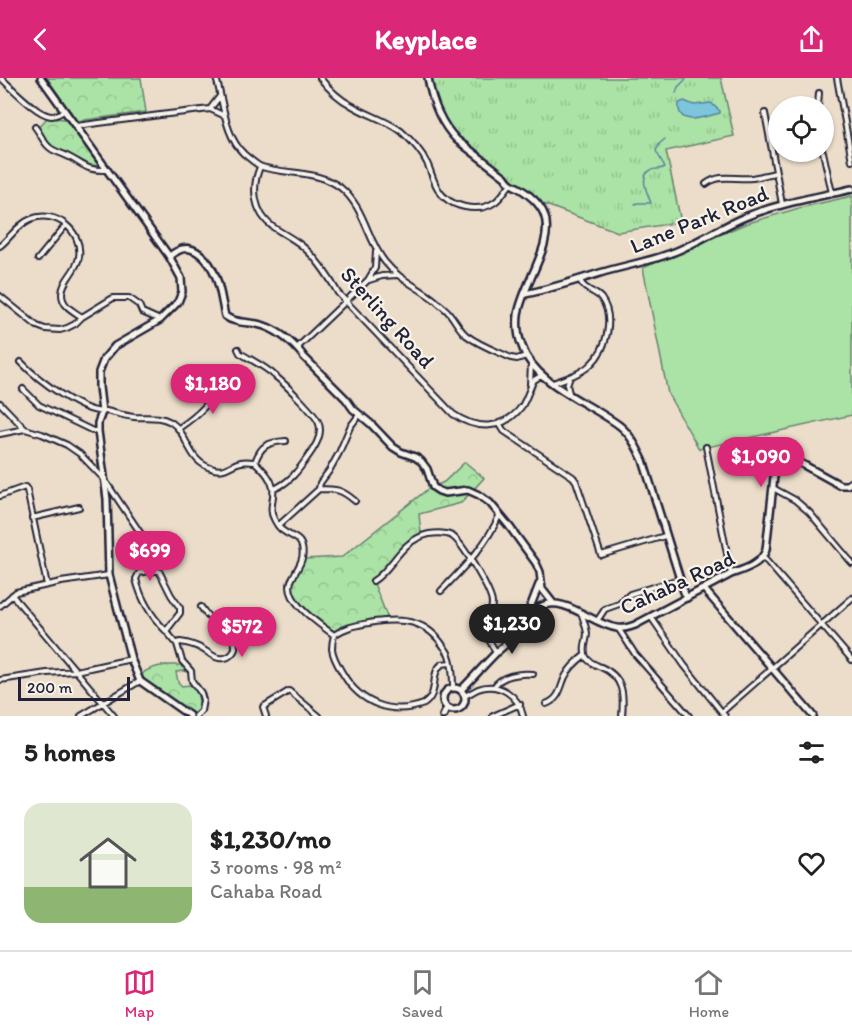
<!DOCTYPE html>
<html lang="en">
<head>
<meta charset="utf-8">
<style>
	:root { --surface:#fff; --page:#f6f6f6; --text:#222; --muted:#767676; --line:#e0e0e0; --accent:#db2777 }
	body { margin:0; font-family:Itim,sans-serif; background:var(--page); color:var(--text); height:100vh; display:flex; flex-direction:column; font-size:22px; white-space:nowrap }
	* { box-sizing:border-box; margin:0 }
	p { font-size:20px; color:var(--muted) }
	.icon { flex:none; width:33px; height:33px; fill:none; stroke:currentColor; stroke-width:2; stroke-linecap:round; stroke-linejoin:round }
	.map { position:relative; height:638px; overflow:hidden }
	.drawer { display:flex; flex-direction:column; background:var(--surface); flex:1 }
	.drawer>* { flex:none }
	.controls { position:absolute; left:768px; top:18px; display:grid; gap:12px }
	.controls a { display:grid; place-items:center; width:66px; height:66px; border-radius:50%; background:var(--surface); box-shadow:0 2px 4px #0004; font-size:30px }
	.scale { position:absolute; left:18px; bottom:15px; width:112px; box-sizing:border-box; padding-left:6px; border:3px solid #22223b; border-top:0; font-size:16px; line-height:21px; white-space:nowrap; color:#22223b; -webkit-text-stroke:4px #f7f3e8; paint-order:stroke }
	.price { position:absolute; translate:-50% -51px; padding:0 14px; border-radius:21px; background:var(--accent); color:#fff; font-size:20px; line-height:39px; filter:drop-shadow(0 2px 3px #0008) }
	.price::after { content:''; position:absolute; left:50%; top:36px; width:18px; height:14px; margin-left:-9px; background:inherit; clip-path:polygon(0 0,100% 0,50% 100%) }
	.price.current { background:#222; color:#fff }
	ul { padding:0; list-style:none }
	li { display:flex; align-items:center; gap:18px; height:150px; padding:0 24px }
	li span { display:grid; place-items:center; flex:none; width:168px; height:120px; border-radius:18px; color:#555 }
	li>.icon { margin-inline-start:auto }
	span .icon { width:72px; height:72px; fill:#fffc; stroke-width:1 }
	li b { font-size:26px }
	h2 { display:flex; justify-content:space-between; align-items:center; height:72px; padding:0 24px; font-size:26px }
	header { display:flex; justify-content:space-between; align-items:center; height:78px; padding:0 24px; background:var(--accent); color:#fff; font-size:27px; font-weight:700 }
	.tabs { display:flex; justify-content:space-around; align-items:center; height:84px; border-top:2px solid var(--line); background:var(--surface); font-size:16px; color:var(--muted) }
	.tabs a { display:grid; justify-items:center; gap:3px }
	.tabs .current { color:var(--accent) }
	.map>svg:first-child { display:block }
</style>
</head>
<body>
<header><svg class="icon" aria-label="back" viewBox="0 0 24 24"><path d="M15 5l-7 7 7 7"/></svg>Keyplace<svg class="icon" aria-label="share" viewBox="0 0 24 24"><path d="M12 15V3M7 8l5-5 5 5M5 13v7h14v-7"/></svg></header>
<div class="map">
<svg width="852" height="638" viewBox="0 0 852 638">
	<defs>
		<pattern id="grass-tufts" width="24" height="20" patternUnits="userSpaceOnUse" patternTransform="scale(1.5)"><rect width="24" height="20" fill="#abe2a5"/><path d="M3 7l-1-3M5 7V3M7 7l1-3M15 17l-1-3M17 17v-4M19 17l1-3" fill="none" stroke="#93c28f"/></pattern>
		<pattern id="forest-crowns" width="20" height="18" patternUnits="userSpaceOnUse" patternTransform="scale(1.5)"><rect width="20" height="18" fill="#abe2a5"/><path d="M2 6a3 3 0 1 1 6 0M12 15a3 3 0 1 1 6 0" fill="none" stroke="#93c28f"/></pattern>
	</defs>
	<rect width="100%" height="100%" fill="#ebddc9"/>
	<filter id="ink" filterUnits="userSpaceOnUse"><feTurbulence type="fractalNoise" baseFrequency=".0167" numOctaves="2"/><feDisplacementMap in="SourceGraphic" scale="12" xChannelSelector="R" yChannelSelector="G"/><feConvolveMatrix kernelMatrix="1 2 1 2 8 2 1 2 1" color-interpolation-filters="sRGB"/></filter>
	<g filter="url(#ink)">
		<path fill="url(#grass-tufts)" stroke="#668270" stroke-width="1.5" d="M430,0H721L734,58L666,73L681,144L618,154L538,124L511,105L451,53L440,35L432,10Z"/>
		<path fill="url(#forest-crowns)" stroke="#668270" stroke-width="1.5" d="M47,0H141L146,34L77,43Z
			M47,40C53,42 61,39 66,42L99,88V90L91,91L51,69L38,50Z
			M465,384L484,400L461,425L419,436L421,456L408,465L398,473L373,503L388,541L348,547L333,555C321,544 289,523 291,506C292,499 299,496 301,490C303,487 303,484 304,481L342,479L428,411L444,404Z
			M167,587H184L190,595L184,593L176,594L178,604L182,608C185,608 190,606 192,608C198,612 200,626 200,633L194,638H190L152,611L141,597C147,590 158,588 167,587Z"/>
		<path fill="#abe2a5" stroke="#668270" stroke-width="1.5" d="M852,118V337L699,371L668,316L643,190L745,146L799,130Z"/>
		<path fill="#7cc5dc" stroke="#58849c" stroke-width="1.5" d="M684,23L694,27L711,25L720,33V35C707,38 676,51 679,25Z"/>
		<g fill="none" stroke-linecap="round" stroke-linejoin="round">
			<path stroke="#58849c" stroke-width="1.5" d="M676,15L678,9L687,0
				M635,126L637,125H651C648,117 638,98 651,92C656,90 660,92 665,89L656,73L659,66L665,61"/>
			<defs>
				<path id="minor" d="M1,0C11,9 37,37 51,38C56,38 60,35 64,33
					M216,0C224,25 224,57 244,76C249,80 258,88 262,89C289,97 318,92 341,110C365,130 367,162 385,184C399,202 419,209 436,223C440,227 446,231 449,235C455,242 459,251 466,257C479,267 496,273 511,280L517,281L526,278
					M320,0C328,10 339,21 351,27C367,37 386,42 401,53C411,62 421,72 427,85C431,93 433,103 438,111C448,129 478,136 495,124C501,120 505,112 510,107
					M837,0L852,83
					M818,28L819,15
					M210,31L220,18
					M765,35L782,126
					M76,48L160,37L210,31L225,38
					M35,49C40,55 43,64 49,69C54,74 60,74 67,78C84,86 85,93 107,92
					M823,74L832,115
					M260,89C251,110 254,135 273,149C282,155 292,160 301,167C317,180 328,197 338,215L453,336C476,352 504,353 522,328C527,320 529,311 534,302L539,299H544
					M706,106C721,95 735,102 752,100C760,99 768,96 776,95
					M0,168C10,160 18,146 31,141C55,131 83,153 79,179C77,193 62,202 62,216C62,228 73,233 82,239
					M38,181L66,147
					M369,202L382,198L397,197
					M0,218L37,248L45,251L60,252L67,250L75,246L82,239L113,220H129L139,227L142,234L160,242
					M238,271L240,275C251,282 266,289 275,298C284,305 317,337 319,346C323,357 314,371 307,380C298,393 289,405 274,411
					M299,271V268L368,202L375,190L376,173
					M21,284C36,300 85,338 106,333C115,335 125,338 134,339C147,340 159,337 171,344C190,357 186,384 214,391C227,394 230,386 241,384C245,383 251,384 255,384C263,392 271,399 273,410C275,420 268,431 274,441C276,445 278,449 282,452C289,458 300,459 302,469C305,481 298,489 293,499C279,520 319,546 334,557
					M553,305C566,300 581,296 591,286C607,271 615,239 601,220C594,212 584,213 580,202
					M530,306L531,286
					M23,311L39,327L93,353H98
					M569,315L567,307L570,299
					M0,325L25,351L42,356L67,367L80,376L104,401L160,484
					M499,345L504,353L573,399L576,403L601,477L665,458
					M179,350C201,335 210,325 223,301
					M0,356L25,351
					M706,369L731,496
					M255,384C261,367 268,364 286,363
					M773,410L795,422L809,434L852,485
					M319,411C336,411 341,411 355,423
					M0,418L25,409L27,412L47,507
					M32,440L79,429
					M278,448L319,411L320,405L329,393L339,375L350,349L359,337
					M763,479L852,582
					M149,493H159L171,517L180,530V535L166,553C151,538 141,522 136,501L139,495Z
					M373,503C394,490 399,463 429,456C436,455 446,455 452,458C462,464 491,513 492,525C492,535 488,543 484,552L496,575
					M441,513C464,489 486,468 499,438
					M12,517L114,638
					M0,528L16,514L61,504L109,497
					M582,537C584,543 586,549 587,555C587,564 582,570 586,579C589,585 596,587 601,589C624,599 624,617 622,638
					M651,539L684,587L725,638
					M597,543L605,531L619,526L630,516L679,501
					M618,550L635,576L689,638
					M166,553L177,566
					M334,557C333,561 332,567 332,571C333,580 339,589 343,596C360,625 391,638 424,626C440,615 429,596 442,586L450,585
					M334,557C346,548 360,547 374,544C403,540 427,542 444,569C445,570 449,576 449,577C453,587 453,599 453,610
					M0,602L47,595L76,593L131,581
					M494,609C501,597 520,595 533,596
					M465,618C469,616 474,613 478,611C499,603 519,618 523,638
					M546,626C560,621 560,610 565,599C570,589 577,583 585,577
					M722,634L852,520
					M81,638L140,603
					M196,638L201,633L203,622L201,615L192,603L191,593L182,583L177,566L180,564C188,565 195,567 202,571C208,574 213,579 219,580C224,581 228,580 232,576C244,564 218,547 210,540C206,537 204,533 201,529
					M266,638L263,629L289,613L319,638
					M493,638L520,626"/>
				<path id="tertiary" d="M428,0C432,23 440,45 457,62L505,99C510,107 512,106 519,110C529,116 540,126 544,136C556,165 522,207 518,237C517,247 518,259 522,268C534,306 590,325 620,348C631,357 637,370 643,382L684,514L687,520
					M169,178C173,176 178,172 182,171C189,169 195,172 200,176C219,191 220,216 225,238C234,245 246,244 257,246C275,249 294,265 304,279L346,321L353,331L371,346L393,369L401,374L415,379L421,383L427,391L433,409L439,413L445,415L468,412L479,417L490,425L509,448L536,485L540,494L542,511L553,525
					M525,216C550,211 575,203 600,195C626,187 654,183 679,172C702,162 723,148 745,139C780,125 816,119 852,111
					M704,511L813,638
					M526,540L540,504
					M443 621a11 11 0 1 1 22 0a11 11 0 1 1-22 0Z
					M461,612C473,600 484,587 496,575C502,569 510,563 517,557C525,548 529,535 540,529C564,516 593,547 617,550C623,551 630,549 635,547L731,496C745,491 760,487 766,472L776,380L786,379L793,381L840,407H847L852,404
					M443,638L447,630"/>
				<path id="secondary" d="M41,0L169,178L181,200L182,214L178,224L160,242L115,268L104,281L99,294V309L102,334L98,345V353L107,421L109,497L131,581L140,603L190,638"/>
			</defs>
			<use href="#minor" stroke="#22223b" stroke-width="8"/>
			<use href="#tertiary" stroke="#22223b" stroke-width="10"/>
			<use href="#secondary" stroke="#22223b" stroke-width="10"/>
			<use href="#minor" stroke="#f7f3e8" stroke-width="4"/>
			<use href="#tertiary" stroke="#f7f3e8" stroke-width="5"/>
			<use href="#secondary" stroke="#f7f3e8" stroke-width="5"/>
		</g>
	</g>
	<g text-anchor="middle" stroke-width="4.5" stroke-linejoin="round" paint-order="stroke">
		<g font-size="22" fill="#22223b" stroke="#f7f3e8">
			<text transform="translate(699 141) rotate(-22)" y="8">Lane Park Road</text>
			<text transform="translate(388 239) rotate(48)" y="8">Sterling Road</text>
			<text transform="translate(677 504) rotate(-25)" y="8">Cahaba Road</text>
		</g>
	</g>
</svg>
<div class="controls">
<a><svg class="icon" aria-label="locate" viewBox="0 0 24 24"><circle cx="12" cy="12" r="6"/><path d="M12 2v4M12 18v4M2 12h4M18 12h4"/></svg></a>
</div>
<div class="scale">200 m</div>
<b class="price" style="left:213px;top:337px">$1,180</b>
<b class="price" style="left:761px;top:410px">$1,090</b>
<b class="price" style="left:150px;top:504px">$699</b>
<b class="price current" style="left:512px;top:577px">$1,230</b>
<b class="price" style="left:242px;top:580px">$572</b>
</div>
<section class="drawer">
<h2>5 homes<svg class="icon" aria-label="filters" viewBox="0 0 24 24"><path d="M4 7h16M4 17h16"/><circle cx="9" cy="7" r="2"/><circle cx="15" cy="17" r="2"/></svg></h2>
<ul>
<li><span style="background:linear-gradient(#dfe7d0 70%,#8fb573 0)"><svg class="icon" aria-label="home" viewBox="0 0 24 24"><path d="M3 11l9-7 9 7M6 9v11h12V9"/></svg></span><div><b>$1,230/mo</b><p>3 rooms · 98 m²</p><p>Cahaba Road</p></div><svg class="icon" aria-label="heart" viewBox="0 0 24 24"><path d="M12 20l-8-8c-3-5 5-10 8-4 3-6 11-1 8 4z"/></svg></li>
</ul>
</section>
<nav class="tabs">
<a class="current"><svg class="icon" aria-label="map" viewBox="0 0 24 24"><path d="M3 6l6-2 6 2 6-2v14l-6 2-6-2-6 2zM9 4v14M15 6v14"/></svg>Map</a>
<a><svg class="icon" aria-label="saved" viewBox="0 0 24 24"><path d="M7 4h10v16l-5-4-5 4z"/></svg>Saved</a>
<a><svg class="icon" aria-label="home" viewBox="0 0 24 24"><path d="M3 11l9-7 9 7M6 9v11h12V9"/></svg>Home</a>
</nav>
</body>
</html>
